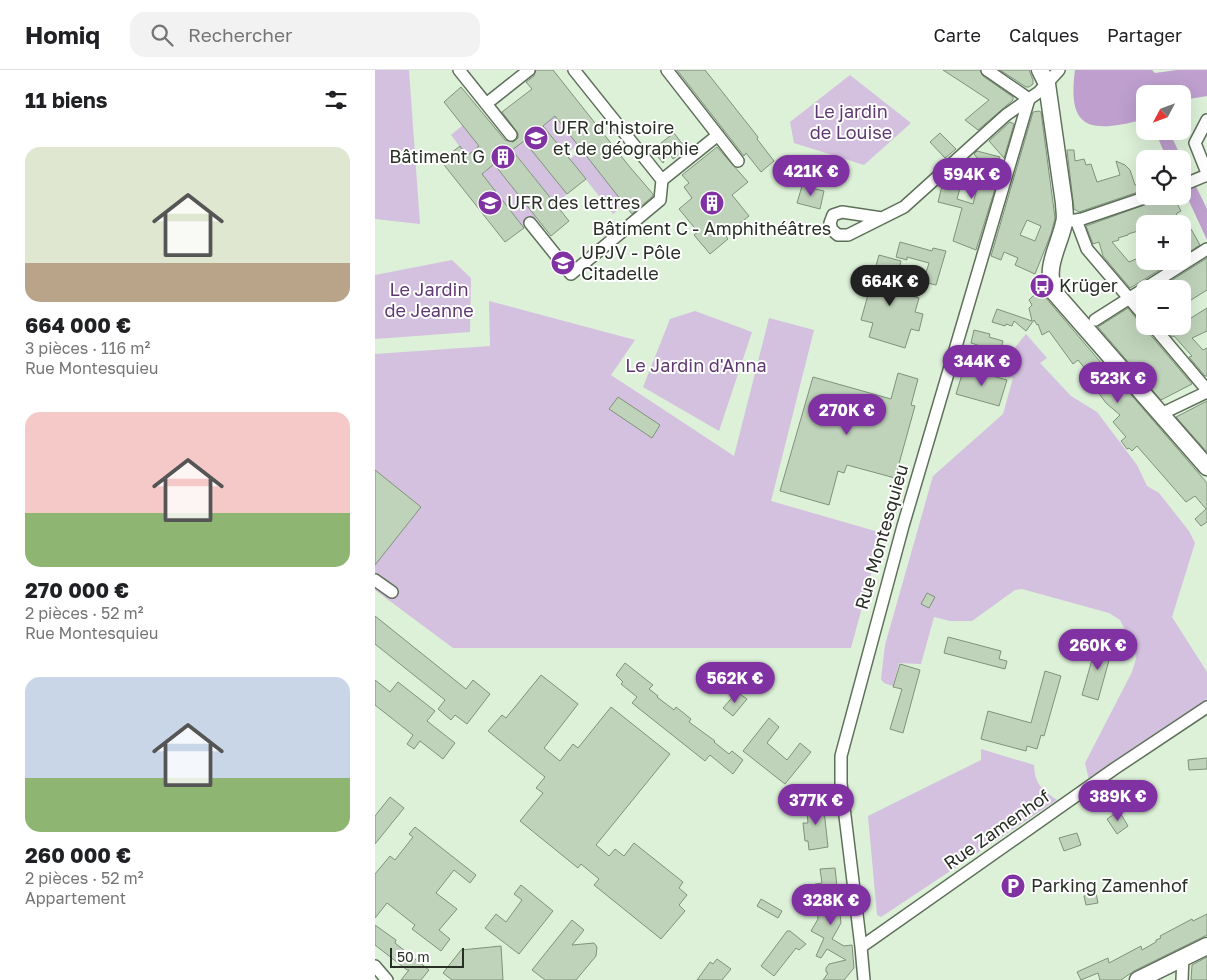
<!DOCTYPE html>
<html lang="fr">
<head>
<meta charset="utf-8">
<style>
	:root { --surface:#fff; --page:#f2f2f2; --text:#202124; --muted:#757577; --line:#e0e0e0; --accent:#8031a2 }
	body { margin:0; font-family:"Golos Text",sans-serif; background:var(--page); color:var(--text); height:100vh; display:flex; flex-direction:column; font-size:19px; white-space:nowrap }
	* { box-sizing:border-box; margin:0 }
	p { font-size:16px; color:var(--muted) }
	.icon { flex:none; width:28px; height:28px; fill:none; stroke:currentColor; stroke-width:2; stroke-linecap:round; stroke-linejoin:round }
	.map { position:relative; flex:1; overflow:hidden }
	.sheet { display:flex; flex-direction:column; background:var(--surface); width:375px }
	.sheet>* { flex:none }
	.needle { width:32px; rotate:229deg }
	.buttons { position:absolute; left:761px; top:15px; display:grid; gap:10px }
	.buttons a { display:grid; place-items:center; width:55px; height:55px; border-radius:10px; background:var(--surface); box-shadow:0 5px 20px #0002; font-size:25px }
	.scale { position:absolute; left:15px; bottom:12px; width:74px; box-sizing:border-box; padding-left:5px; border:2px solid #283026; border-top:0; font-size:14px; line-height:18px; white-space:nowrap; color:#283026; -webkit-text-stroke:4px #fff; paint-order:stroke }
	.price { position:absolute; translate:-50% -42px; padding:0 11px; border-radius:18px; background:var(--accent); color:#fff; font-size:16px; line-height:32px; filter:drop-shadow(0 1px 2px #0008) }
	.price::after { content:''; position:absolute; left:50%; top:30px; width:15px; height:11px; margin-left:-8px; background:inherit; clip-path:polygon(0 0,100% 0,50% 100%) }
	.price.current { background:#222; color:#fff }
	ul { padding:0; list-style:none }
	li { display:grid; align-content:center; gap:10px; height:265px; padding:0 25px }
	li span { display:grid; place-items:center; height:155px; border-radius:15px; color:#555 }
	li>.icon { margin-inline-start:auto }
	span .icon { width:90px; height:90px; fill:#fffc; stroke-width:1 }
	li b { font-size:21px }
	h2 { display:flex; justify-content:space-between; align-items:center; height:60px; padding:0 25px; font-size:21px }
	header { display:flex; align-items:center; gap:30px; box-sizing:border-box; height:70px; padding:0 25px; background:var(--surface); border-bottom:1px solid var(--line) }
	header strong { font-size:24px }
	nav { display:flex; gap:28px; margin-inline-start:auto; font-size:18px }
	.search { width:350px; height:45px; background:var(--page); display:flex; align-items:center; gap:12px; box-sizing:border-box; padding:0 18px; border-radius:15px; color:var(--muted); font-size:19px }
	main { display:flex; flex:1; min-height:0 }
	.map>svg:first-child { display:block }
</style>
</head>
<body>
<header>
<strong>Homiq</strong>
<div class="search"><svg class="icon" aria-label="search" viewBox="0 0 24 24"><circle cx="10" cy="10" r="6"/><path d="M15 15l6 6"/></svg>Rechercher</div>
<nav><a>Carte</a><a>Calques</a><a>Partager</a></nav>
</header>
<main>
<section class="sheet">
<h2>11 biens<svg class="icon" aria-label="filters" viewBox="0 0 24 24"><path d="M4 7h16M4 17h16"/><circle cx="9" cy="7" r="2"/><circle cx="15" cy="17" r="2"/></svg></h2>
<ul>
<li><span style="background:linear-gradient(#dfe7d0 75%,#b9a48a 0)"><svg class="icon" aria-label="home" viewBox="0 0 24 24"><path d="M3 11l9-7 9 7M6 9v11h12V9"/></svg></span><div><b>664 000 €</b><p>3 pièces · 116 m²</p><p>Rue Montesquieu</p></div></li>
<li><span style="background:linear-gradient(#f6c9c9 65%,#8fb573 0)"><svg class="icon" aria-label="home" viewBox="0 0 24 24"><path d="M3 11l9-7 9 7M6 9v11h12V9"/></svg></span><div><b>270 000 €</b><p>2 pièces · 52 m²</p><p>Rue Montesquieu</p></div></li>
<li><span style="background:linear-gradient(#c9d6e8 65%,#8fb573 0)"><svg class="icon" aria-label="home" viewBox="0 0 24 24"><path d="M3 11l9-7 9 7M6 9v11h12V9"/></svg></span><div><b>260 000 €</b><p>2 pièces · 52 m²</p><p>Appartement</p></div></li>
</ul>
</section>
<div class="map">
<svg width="832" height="910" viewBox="0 0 832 910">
	<rect width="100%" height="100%" fill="#dcf1d8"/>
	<path fill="#d4c0df" d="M0,0H34L45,154L0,149Z
		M475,5L536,53L489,95L419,73L415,52Z
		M180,46L203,74L191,84L168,56Z
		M88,55L104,76L92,86L76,65Z
		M142,61L192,124L180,134L130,70Z
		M207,79L250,134L238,144L195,89Z
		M119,94L161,147L149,158L107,104Z
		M77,190L96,208L95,262L0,269V205Z
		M114,231L260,270L236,305L359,386L394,248L439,260L396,431L507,463L476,578H78L0,520V284L115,276Z
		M320,241L377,262L344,361L268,317L295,249Z
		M651,264L672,288L665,293L696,326L722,342L762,395L772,416L784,423L814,461L820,473L797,547L832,602V629L714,710L710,693L757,602L761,589L759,577L745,550L734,543L647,519L640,520L597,551H575L559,547L546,594L524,593L518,616L509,613L506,609L510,575L558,406L628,344L638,308L619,303Z
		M606,679L659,695C660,714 666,719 682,730L506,847L502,845L493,746L606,690Z"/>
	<path fill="#be9fce" d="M700,0H777L780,3L802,0H832V26L808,30V24H770V45L767,50C715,63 692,60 700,0Z
		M780,61H794L807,89H792Z
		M808,90L832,139V170L808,118Z"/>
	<path fill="#bfd3ba" stroke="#7f927b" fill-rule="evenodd" d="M161,0H178L254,96L278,124V126L257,144L180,46L168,56L211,109L192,124L149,71L137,80L194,151L176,166L119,94L107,104L149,158L130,172L66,91L85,76L92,86L104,76L69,32L86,17L130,70L138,72L143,68V63L127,42L157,19L151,12L159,6Z
		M302,0H330L383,67L382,69L399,91L386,102L371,83L369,86Z
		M568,0H605L608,6L638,27V30L603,60L590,50L614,30Z
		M625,0H654L658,10V14L654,17H651Z
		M664,41L666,42L680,148L676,164L660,204L640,195L643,188L629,182L626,190L616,186L658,42ZM652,150L666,156L660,171L645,165Z
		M635,52L639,54L629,88L614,71Z
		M299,63L311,79L298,89L294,83L288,93L279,82L287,75L286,73Z
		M565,63L581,79L570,88L555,72Z
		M342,77L373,112L357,125L374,146L350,165L353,169L335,184L319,165L323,162L304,139L317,128L309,117L314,113L307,105Z
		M692,80H699L700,91L709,89L711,95L716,94L722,112L745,105L741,91L750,95L755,100L760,115L764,114L766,121L704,142L699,139Z
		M602,81L625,87L621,102L623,103L620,119L601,180L578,171L587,138L563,132L568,112L569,111L574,112L576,104L593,89L582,129L598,134L607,98L611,99L599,84Z
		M427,116L449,121L445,139L422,133Z
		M794,126H798L806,141L802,143L799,151L788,154H770V159L753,164V165L743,168L744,170L737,172L754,192L770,185V191H799L755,218L728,186L724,172L718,174L711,156Z
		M808,151L813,161L816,159L825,175L808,186Z
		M525,172L557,181L558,178L571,181L561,215L548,212L554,193L532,187V190L521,187Z
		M504,185L526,191L524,199L522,198L516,220L544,228L540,242L548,244L544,261L536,259L530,278L494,267L498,253L486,250Z
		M832,188V220L808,235V219H783Z
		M664,220L734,302L728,308L741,327L751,319L832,413V452L826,456L820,449L831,439L820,426L811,432L762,376L757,381L754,378L752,379L746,371L751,367L738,352L745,345L731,333L714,310L717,307L703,290L698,294L674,261L667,265L663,254L662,255L659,250L651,261L639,251L637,256L631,254L630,256L617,252L622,239L657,251L654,238L657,235L654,230Z
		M753,238L764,252L770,254L772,261L817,314L786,330L723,257Z
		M832,238V261L817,268L828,280L832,278V306H830L814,287L817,286L799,266L797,267L788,256H808V253Z
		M599,260L615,264L614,267L628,271L625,282L596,273Z
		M589,298L632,310L624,336L581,324Z
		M523,303L543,309L536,335L540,336L520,408L472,395L469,403L463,401L454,435L405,421L438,307L516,329Z
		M243,327L285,355L277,368L234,339Z
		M832,331V382L801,347Z
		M0,400L46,437L0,495Z
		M552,523L560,527L554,538L546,534Z
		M0,546L91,619L98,610L115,624L92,654L80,645L76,650L63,639L70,630L0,574Z
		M573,567L626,581L624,589L632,591L630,599L569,583Z
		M722,572L738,576L723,630L707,625Z
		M250,593L278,615L274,619L283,626L282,627L299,640L301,637L316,649L314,652L340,671L339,672L354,684L357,681L368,690L358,704L335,685L330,691L257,633L262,627L246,614L248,612L241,605Z
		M525,594L545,600L528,663L515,659L527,619L518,617Z
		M670,601L686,606L669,666L666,665L662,679L652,676L651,681L606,669L613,641L656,653Z
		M166,605L203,634L169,678L185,691L198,674L203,678L236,637L295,684L221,775L234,786L240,779L249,786L259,773L308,812L304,818L312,825L304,835L310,841L286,869L219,815L224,809L206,794L203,798L145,751L168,723L161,718L170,707L113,661L127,645L131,648Z
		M0,610L15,622L23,612L60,641L52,651L80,673L68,689L45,671L39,679L32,674L38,665L0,635Z
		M362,622L372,629L358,646L348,638Z
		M394,648L404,657L392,673L412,690L425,673L436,682L410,714L368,681Z
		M832,688V699L814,700L813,690Z
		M15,727L29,738L0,774V746Z
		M448,731L453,777L434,780L433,771H430L428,753H433L431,732Z
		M744,741L753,756L742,764L732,749Z
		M40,757L101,805L95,813L79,800L61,823L82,839L64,860L75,869L66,881L37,859L40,855L12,833L0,848V804L15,786L20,790L38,767L34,764Z
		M702,763L706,775L689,781L684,768Z
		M460,798L466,853L457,869L469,876L477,875L479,898L469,910H448L453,903L451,902V898L454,894L471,890L452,879L446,888L441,886L449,868L436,861L443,849L440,814L447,813L445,799Z
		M146,815L178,841L144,884L110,858L121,844L131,852L147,830L139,824Z
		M721,823L723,833L711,835L709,826Z
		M386,829L407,841L403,848L382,836Z
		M832,844V865L759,901L746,910H725L723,903L706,910L702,902L733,888L734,893L766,876L767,880L781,872V870L786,868L785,866L817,849L818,851Z
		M197,850L209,860L197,875L219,873L222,877L221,886L201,910H170L157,900Z
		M0,855L21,870L20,873L54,900L46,910H26L34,900H32L0,875Z
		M412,861H415L431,874L424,880L421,878L399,906L386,896Z
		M126,876L128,910H77L68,903L86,880Z
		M832,887V910H816L817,895Z
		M342,889L356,899L347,910H322L335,892L338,894Z"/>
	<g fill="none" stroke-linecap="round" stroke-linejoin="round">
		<defs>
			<path id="street" d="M84,0L136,65
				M199,0L287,110L343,65
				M292,0L363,91
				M612,0L654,29
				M111,34L154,0
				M832,50L820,73L832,103
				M808,115L832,105
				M507,148L467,142L458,145L455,153L457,160L463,165H473L529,137L631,45L664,22L684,0
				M701,150L712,179L770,247
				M694,151L707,149L775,126
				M155,153L196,204L285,130L287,110
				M720,250L832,179
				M778,256L832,320
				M786,344L832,322
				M0,510L17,522
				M486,877L466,713V686L528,456L654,29
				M0,896L12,910
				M489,910L486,877L739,699L832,637
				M807,910L808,886"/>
			<path id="secondary" d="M665,0L672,14L689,133C689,139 691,147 689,153C684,177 669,197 679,222L832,397
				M763,910L832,876"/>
		</defs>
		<use href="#street" stroke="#5e705a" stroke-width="14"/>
		<use href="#secondary" stroke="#5e705a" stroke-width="19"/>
		<use href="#street" stroke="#fff" stroke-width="11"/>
		<use href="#secondary" stroke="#fff" stroke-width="16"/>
	</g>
	<defs>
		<symbol id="university-disc" viewBox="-11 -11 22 22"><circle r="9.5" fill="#8031a2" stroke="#fff"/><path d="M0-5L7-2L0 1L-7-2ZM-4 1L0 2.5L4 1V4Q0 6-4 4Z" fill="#fff"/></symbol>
		<symbol id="building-disc" viewBox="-11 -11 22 22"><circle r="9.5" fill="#8031a2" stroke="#fff"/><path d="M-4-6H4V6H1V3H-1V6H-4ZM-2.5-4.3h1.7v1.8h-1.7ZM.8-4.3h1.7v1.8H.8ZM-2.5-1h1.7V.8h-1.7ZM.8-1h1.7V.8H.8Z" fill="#fff"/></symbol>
		<symbol id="bus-disc" viewBox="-11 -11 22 22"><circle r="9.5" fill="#8031a2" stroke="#fff"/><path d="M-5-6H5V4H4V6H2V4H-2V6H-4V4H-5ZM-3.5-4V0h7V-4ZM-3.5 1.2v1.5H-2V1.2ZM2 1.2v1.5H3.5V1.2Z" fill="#fff"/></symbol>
		<symbol id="parking-disc" viewBox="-11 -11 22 22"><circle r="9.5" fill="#8031a2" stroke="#fff"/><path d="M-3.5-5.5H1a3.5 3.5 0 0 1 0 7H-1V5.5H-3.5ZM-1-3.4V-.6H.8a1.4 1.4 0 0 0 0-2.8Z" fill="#fff"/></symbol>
	</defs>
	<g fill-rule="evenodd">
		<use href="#university-disc" x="147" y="54" width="28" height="28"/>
		<use href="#building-disc" x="114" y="73" width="28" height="28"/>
		<use href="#university-disc" x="101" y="119" width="28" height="28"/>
		<use href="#building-disc" x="323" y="119" width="28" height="28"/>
		<use href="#university-disc" x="174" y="179" width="28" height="28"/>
		<use href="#bus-disc" x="653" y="202" width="28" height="28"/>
		<use href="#parking-disc" x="624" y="802" width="28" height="28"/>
	</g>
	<g text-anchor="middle" stroke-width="4" stroke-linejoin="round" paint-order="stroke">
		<g font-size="18" fill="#5f3872" stroke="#fff">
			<text x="476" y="48">Le jardin<tspan x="476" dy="21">de Louise</tspan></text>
			<text x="54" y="226">Le Jardin<tspan x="54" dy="21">de Jeanne</tspan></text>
			<text x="321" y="302">Le Jardin d'Anna</text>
		</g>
		<g font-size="18" fill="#283026" stroke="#fff" text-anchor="start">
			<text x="178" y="64">UFR d'histoire<tspan x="178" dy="21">et de géographie</tspan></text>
			<text x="110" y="93" text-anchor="end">Bâtiment G</text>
			<text x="132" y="139">UFR des lettres</text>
			<text x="337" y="165" text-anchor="middle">Bâtiment C - Amphithéâtres</text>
			<text x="206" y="189">UPJV - Pôle<tspan x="206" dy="21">Citadelle</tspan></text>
			<text x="684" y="222">Krüger</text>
			<text x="656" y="822">Parking Zamenhof</text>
		</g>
		<g font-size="18" fill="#283026" stroke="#fff">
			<text transform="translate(507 467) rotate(-74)" y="6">Rue Montesquieu</text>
			<text transform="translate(622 760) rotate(-35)" y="6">Rue Zamenhof</text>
		</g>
	</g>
</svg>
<div class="buttons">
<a><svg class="needle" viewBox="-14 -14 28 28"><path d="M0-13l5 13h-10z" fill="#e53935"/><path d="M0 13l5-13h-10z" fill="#757577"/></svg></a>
<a><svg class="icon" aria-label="locate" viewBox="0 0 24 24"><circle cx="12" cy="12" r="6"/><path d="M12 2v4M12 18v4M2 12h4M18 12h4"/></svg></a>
<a>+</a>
<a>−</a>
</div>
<div class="scale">50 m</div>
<b class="price" style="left:436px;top:127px">421K €</b>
<b class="price" style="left:597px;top:130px">594K €</b>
<b class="price current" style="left:515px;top:237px">664K €</b>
<b class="price" style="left:607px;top:317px">344K €</b>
<b class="price" style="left:743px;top:334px">523K €</b>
<b class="price" style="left:472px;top:366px">270K €</b>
<b class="price" style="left:723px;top:601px">260K €</b>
<b class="price" style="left:360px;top:634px">562K €</b>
<b class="price" style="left:743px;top:752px">389K €</b>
<b class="price" style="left:441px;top:756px">377K €</b>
<b class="price" style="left:456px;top:856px">328K €</b>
</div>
</main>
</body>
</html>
